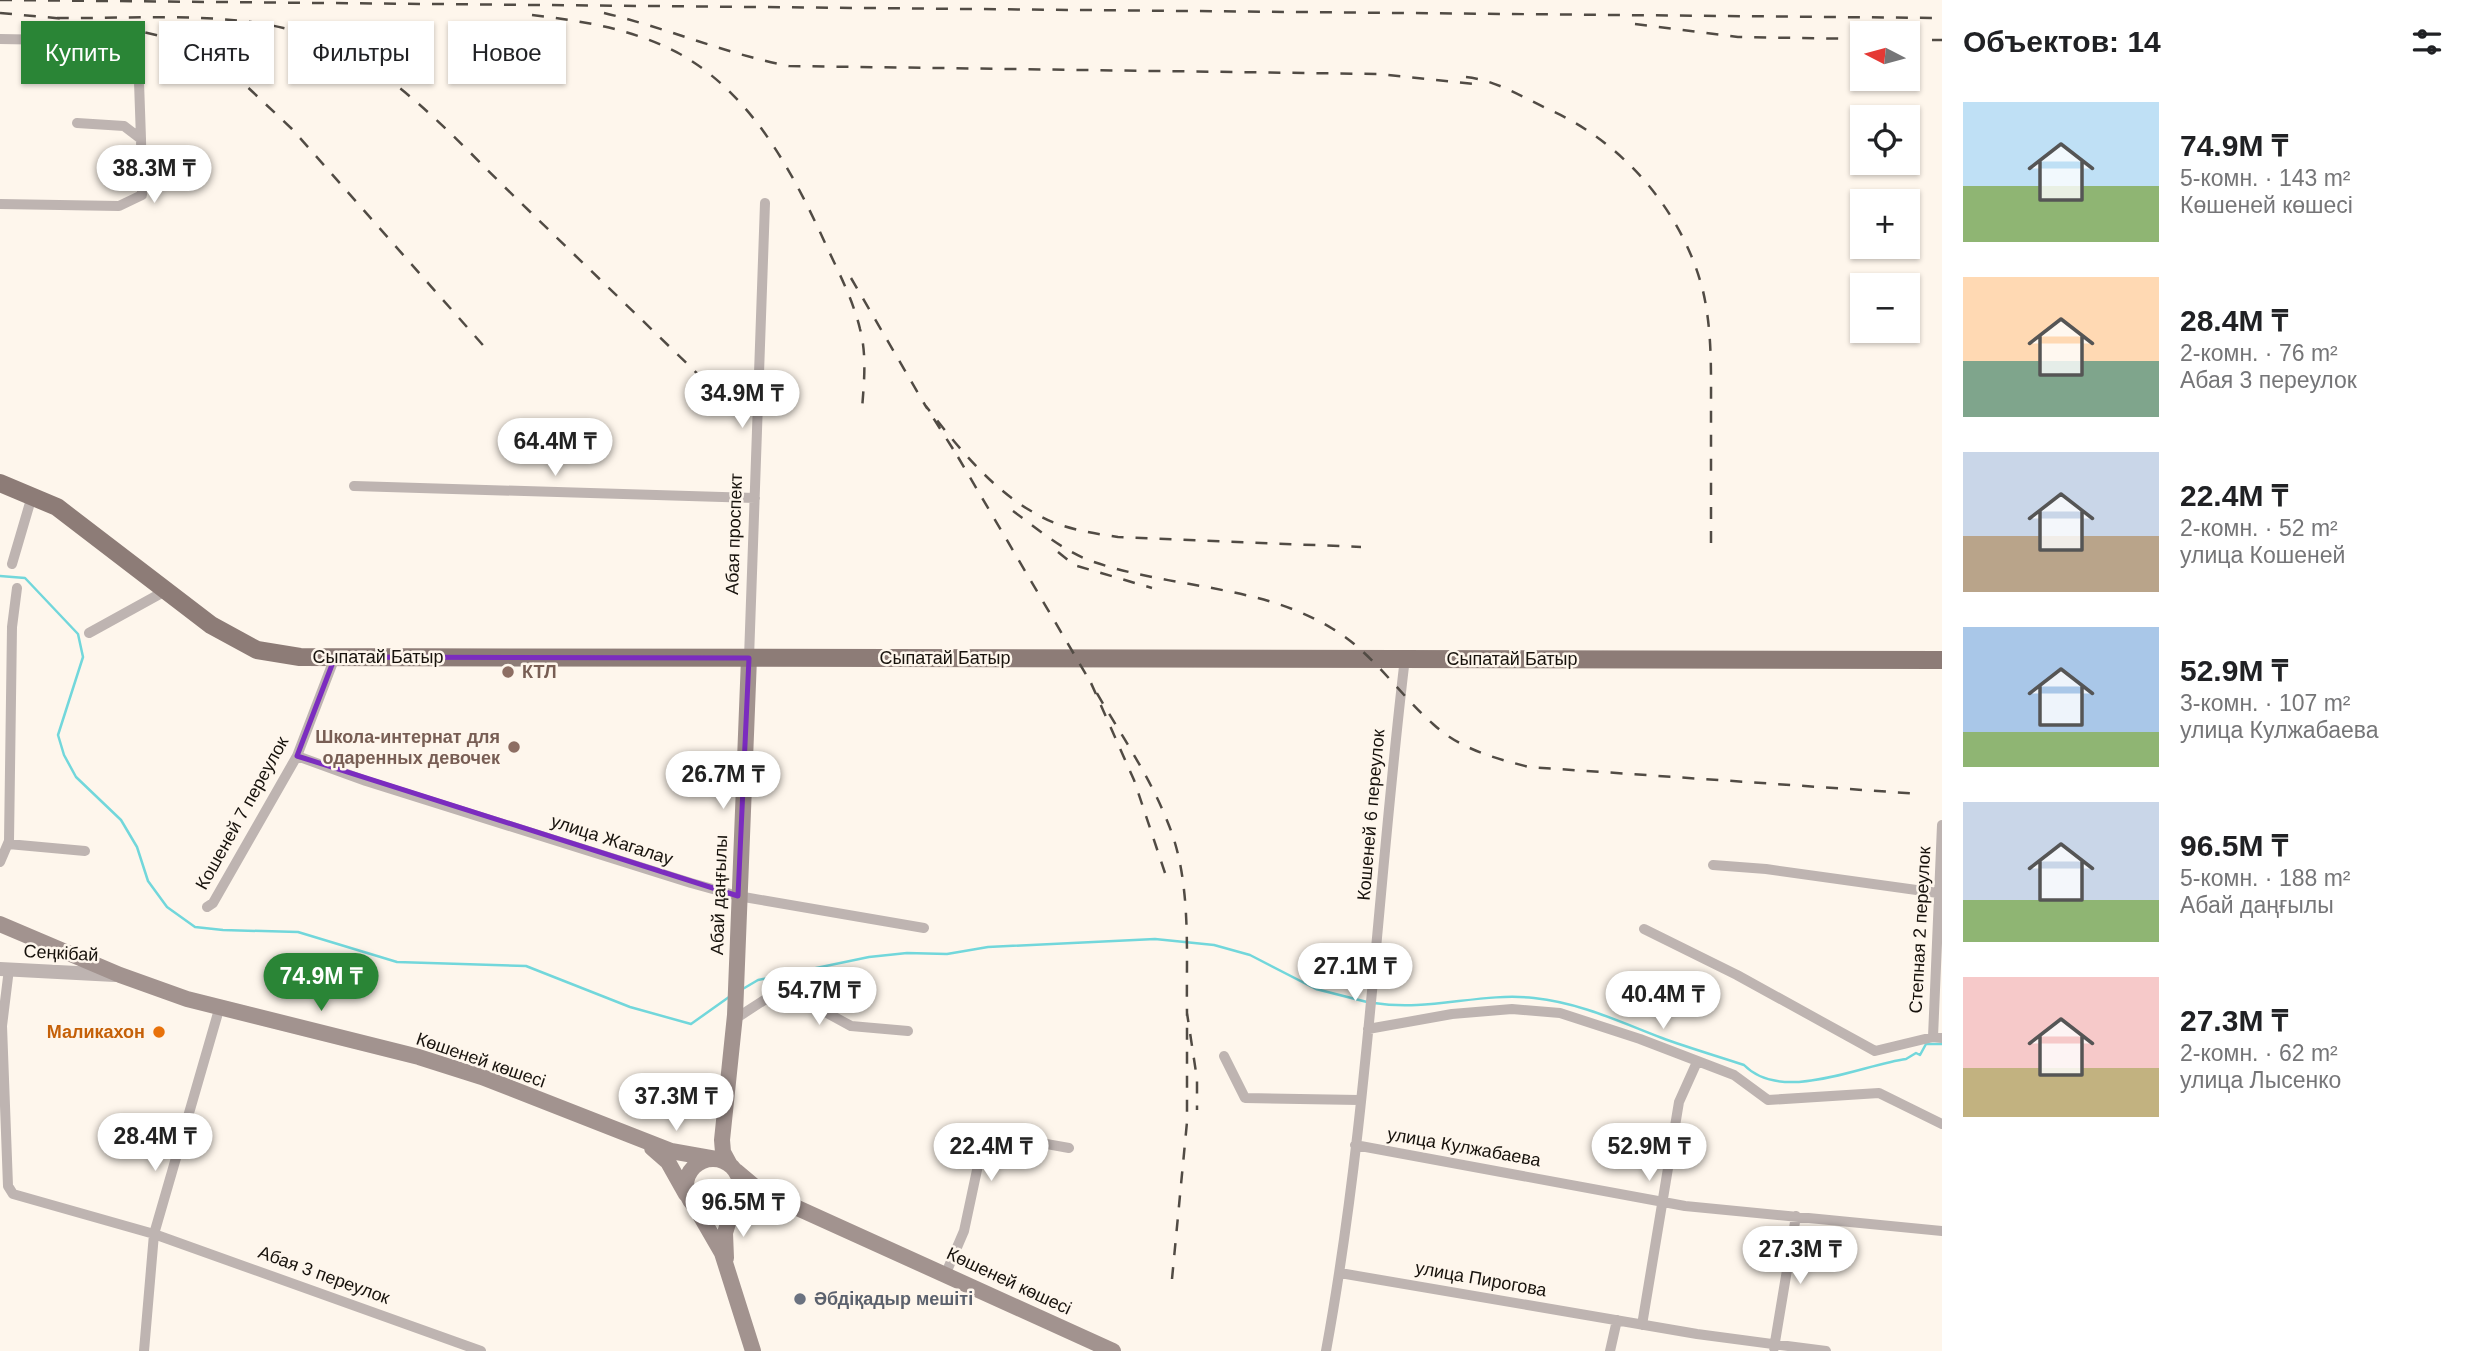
<!DOCTYPE html>
<html lang="ru">
<head>
<meta charset="utf-8">
<style>
	:root { --surface:#fff; --page:#f6f6f6; --text:#202124; --muted:#757577; --accent:#2a8536 }
	body { margin:0; font-family:Helvetica,sans-serif; background:var(--page); color:var(--text); height:100vh; display:flex; flex-direction:column; font-size:26px; white-space:nowrap }
	* { box-sizing:border-box; margin:0 }
	p { font-size:23px; color:var(--muted) }
	.icon { flex:none; width:38px; height:38px; fill:none; stroke:currentColor; stroke-width:2; stroke-linecap:round; stroke-linejoin:round }
	.map { position:relative; flex:1; overflow:hidden }
	.side { display:flex; flex-direction:column; background:var(--surface); width:525px }
	.side>* { flex:none }
	.guide { position:absolute; left:21px; top:21px; width:665px; height:63px; display:flex; gap:14px }
	.needle { width:46px; rotate:276deg }
	.fabs { position:absolute; left:1850px; top:21px; display:grid; gap:14px }
	.fabs a { display:grid; place-items:center; width:70px; height:70px; border-radius:0px; background:var(--surface); box-shadow:0 2px 5px #0004; font-size:35px }
	.price { position:absolute; translate:-50% -60px; padding:0 16px; border-radius:24px; background:#fff; color:#222; font-size:23px; line-height:46px; filter:drop-shadow(0 2px 4px #0008) }
	.price::after { content:''; position:absolute; left:50%; top:42px; width:21px; height:16px; margin-left:-10px; background:inherit; clip-path:polygon(0 0,100% 0,50% 100%) }
	.price.active { background:var(--accent); color:#fff }
	ul { padding:0; list-style:none }
	li { display:flex; align-items:center; gap:21px; height:175px; padding:0 21px }
	li span { display:grid; place-items:center; flex:none; width:196px; height:140px; border-radius:0px; color:#555 }
	li>.icon { margin-inline-start:auto }
	span .icon { width:84px; height:84px; fill:#fffc; stroke-width:1 }
	li b { font-size:30px }
	h2 { display:flex; justify-content:space-between; align-items:center; height:84px; padding:0 21px; font-size:30px }
	.tag { padding:0 24px; border-radius:0px; background:var(--surface); box-shadow:0 2px 5px #0004; font-size:24px; line-height:63px }
	.tag.active { background:var(--accent); color:#fff }
	main { display:flex; flex:1; min-height:0 }
	.map>svg:first-child { display:block }
</style>
</head>
<body>
<main>
<div class="map">
<svg width="1942" height="1351" viewBox="0 0 1942 1351">
	<rect width="100%" height="100%" fill="#fef6ec"/>
	<g fill="none" stroke-linecap="round" stroke-linejoin="round">
		<path stroke="#72d7db" stroke-width="2.5" d="M0,576L25,578L78,634L83,657L58,735L64,755L76,777L121,820L137,847L148,881L167,907L195,927L223,930L298,932L397,962L526,966L630,1007L691,1024L729,997
			M741,990L758,980L869,957L907,953L947,954L988,947L1155,939L1214,945L1250,955L1316,989L1367,1002
			M1374,1003C1429,1012 1480,992 1534,998C1581,1003 1620,1022 1662,1038C1689,1048 1717,1056 1744,1065C1782,1104 1861,1065 1906,1059L1916,1053L1920,1055L1926,1044H1942"/>
		<path stroke="#beb4b1" stroke-width="10" d="M0,39L114,41L130,45L138,53L141,139
			M0,204L119,206L142,195L141,139L124,126L77,123
			M354,486L755,498
			M12,564L32,496
			M89,633L167,590
			M749,658L765,203
			M297,756L366,781L691,883L738,896L924,928
			M8,844L85,851
			M0,862L9,841L12,627L17,588
			M1713,865L1766,869L1938,893
			M207,907L213,903L297,756L335,657
			M1644,929L1737,975L1875,1051L1933,1037L1942,1038
			M9,969L2,1026L8,1186L13,1194L154,1234L481,1351
			M735,1019L778,991L790,988L799,990L816,1007L851,1026L908,1031
			M1368,1029L1452,1014L1512,1009L1560,1013L1640,1039L1734,1075L1768,1100L1879,1093L1942,1124
			M1933,1037L1942,825
			M1224,1056L1245,1098L1359,1100
			M1355,1145L1685,1206L1942,1231
			M946,1273L964,1231L984,1137L991,1134L1069,1148
			M1340,1273L1697,1334L1826,1351
			M1642,1325L1679,1102L1697,1062
			M1774,1348L1796,1216
			M144,1351L154,1234L220,1006
			M1326,1351C1368,1122 1377,889 1405,658
			M1610,1351L1617,1320"/>
		<path stroke="#beb4b1" stroke-width="14" d="M0,969L115,975"/>
		<path stroke="#a2938f" stroke-width="16" d="M0,924L120,975L187,999L419,1057L482,1077L671,1151L716,1159
			M652,1148L668,1162L686,1194
			M686 1186a27 27 0 1 1 54 0a27 27 0 1 1-54 0Z
			M730,1165L723,1152L722,1140L735,1015L749,658
			M736,1171L760,1191L1113,1351
			M696,1208L722,1253L753,1351
			M726,1258L725,1233L734,1204"/>
		<path stroke="#8d7c77" stroke-width="18" d="M0,483L57,507L211,625L257,650L300,657L1942,660"/>
		<path stroke="#514b44" stroke-width="2.5" stroke-dasharray="12 12" stroke-linecap="butt" d="M0,0L1942,18
			M0,13L66,19
			M604,13C667,28 726,54 789,66L1378,74L1474,84
			M532,15C583,21 634,29 680,54C753,95 793,173 826,245C839,273 853,300 860,329C867,355 864,383 862,409
			M57,18C130,19 226,11 295,31C387,57 454,139 521,203C582,262 643,321 704,380
			M1635,24L1738,37L1862,39
			M122,27L190,43L223,64L292,129L489,352
			M1908,40H1942
			M1466,77C1496,80 1522,97 1550,110C1624,143 1683,212 1703,291C1712,330 1711,369 1711,408C1711,456 1711,505 1711,553
			M851,278L925,405
			M953,449L925,405C958,447 992,491 1040,516C1063,529 1092,533 1118,537L1361,547
			M958,457L1091,683
			M1013,511C1038,529 1064,552 1094,562C1173,589 1260,584 1333,629C1372,652 1399,694 1433,724C1460,749 1494,758 1529,767L1921,794
			M1058,552L1074,565L1152,588
			M1165,873L1134,780L1091,683C1117,729 1149,774 1168,823C1192,881 1186,952 1187,1013
			M1172,1279L1187,1122V1013L1197,1079V1110"/>
	</g>
	<path fill="none" stroke="#7b2cbf" stroke-width="5" stroke-linejoin="round" d="M335,657L749,658L738,896L297,756Z"/>
	<g fill="#8d6e63" stroke="#fef6ec" stroke-width="2.5">
		<circle cx="508" cy="672" r="7"/>
		<circle cx="514" cy="747" r="7"/>
	</g>
	<circle fill="#e8710a" stroke="#fef6ec" stroke-width="2.5" cx="159" cy="1032" r="7"/>
	<circle fill="#6b7280" stroke="#fef6ec" stroke-width="2.5" cx="800" cy="1299" r="7"/>
	<g text-anchor="middle" stroke-width="5" stroke-linejoin="round" paint-order="stroke">
		<g font-size="18" fill="#17120c" stroke="#fef6ec">
			<text transform="translate(734 534) rotate(-88)" y="6">Абая проспект</text>
			<text x="378" y="663">Сыпатай Батыр</text>
			<text x="945" y="664">Сыпатай Батыр</text>
			<text x="1512" y="665">Сыпатай Батыр</text>
			<text transform="translate(242 813) rotate(-61)" y="6">Кошеней 7 переулок</text>
			<text transform="translate(1371 815) rotate(-85)" y="6">Кошеней 6 переулок</text>
			<text transform="translate(612 840) rotate(18)" y="6">улица Жагалау</text>
			<text transform="translate(719 895) rotate(-88)" y="6">Абай даңғылы</text>
			<text transform="translate(1920 930) rotate(-87)" y="6">Степная 2 переулок</text>
			<text transform="translate(61 953) rotate(3)" y="6">Сеңкібай</text>
			<text transform="translate(481 1060) rotate(19)" y="6">Көшеней көшесі</text>
			<text transform="translate(1464 1147) rotate(10)" y="6">улица Кулжабаева</text>
			<text transform="translate(324 1275) rotate(20)" y="6">Абая 3 переулок</text>
			<text transform="translate(1481 1279) rotate(10)" y="6">улица Пирогова</text>
			<text transform="translate(1009 1281) rotate(25)" y="6">Көшеней көшесі</text>
		</g>
		<g font-size="18" font-weight="bold" fill="#785e54" stroke="#fef6ec" text-anchor="start">
			<text x="522" y="678">КТЛ</text>
			<text x="500" y="743" text-anchor="end">Школа-интернат для<tspan x="500" dy="21">одаренных девочек</tspan></text>
		</g>
		<g font-size="18" font-weight="bold" fill="#c56008" stroke="#fef6ec" text-anchor="end">
			<text x="145" y="1038">Маликахон</text>
		</g>
		<g font-size="18" font-weight="bold" fill="#5b616d" stroke="#fef6ec" text-anchor="start">
			<text x="814" y="1305">Әбдіқадыр мешіті</text>
		</g>
	</g>
</svg>
<div class="fabs">
<a><svg class="needle" viewBox="-14 -14 28 28"><path d="M0-13l5 13h-10z" fill="#e53935"/><path d="M0 13l5-13h-10z" fill="#757577"/></svg></a>
<a><svg class="icon" aria-label="locate" viewBox="0 0 24 24"><circle cx="12" cy="12" r="6"/><path d="M12 2v4M12 18v4M2 12h4M18 12h4"/></svg></a>
<a>+</a>
<a>−</a>
</div>
<b class="price" style="left:154px;top:205px">38.3M ₸</b>
<b class="price" style="left:742px;top:430px">34.9M ₸</b>
<b class="price" style="left:555px;top:478px">64.4M ₸</b>
<b class="price" style="left:723px;top:811px">26.7M ₸</b>
<b class="price" style="left:1355px;top:1003px">27.1M ₸</b>
<b class="price active" style="left:321px;top:1013px">74.9M ₸</b>
<b class="price" style="left:819px;top:1027px">54.7M ₸</b>
<b class="price" style="left:1663px;top:1031px">40.4M ₸</b>
<b class="price" style="left:676px;top:1133px">37.3M ₸</b>
<b class="price" style="left:155px;top:1173px">28.4M ₸</b>
<b class="price" style="left:991px;top:1183px">22.4M ₸</b>
<b class="price" style="left:1649px;top:1183px">52.9M ₸</b>
<b class="price" style="left:743px;top:1239px">96.5M ₸</b>
<b class="price" style="left:1800px;top:1286px">27.3M ₸</b>
<div class="guide">
<a class="tag active">Купить</a>
<a class="tag">Снять</a>
<a class="tag">Фильтры</a>
<a class="tag">Новое</a>
</div>
</div>
<section class="side">
<h2>Объектов: 14<svg class="icon" aria-label="filters" viewBox="0 0 24 24"><path d="M4 7h16M4 17h16"/><circle cx="9" cy="7" r="2"/><circle cx="15" cy="17" r="2"/></svg></h2>
<ul>
<li><span style="background:linear-gradient(#bfe0f5 60%,#8fb573 0)"><svg class="icon" aria-label="home" viewBox="0 0 24 24"><path d="M3 11l9-7 9 7M6 9v11h12V9"/></svg></span><div><b>74.9M ₸</b><p>5-комн. · 143 m²</p><p>Көшеней көшесі</p></div></li>
<li><span style="background:linear-gradient(#ffd9b3 60%,#7fa58c 0)"><svg class="icon" aria-label="home" viewBox="0 0 24 24"><path d="M3 11l9-7 9 7M6 9v11h12V9"/></svg></span><div><b>28.4M ₸</b><p>2-комн. · 76 m²</p><p>Абая 3 переулок</p></div></li>
<li><span style="background:linear-gradient(#c9d6e8 60%,#b9a48a 0)"><svg class="icon" aria-label="home" viewBox="0 0 24 24"><path d="M3 11l9-7 9 7M6 9v11h12V9"/></svg></span><div><b>22.4M ₸</b><p>2-комн. · 52 m²</p><p>улица Кошеней</p></div></li>
<li><span style="background:linear-gradient(#a9c7e8 75%,#8fb573 0)"><svg class="icon" aria-label="home" viewBox="0 0 24 24"><path d="M3 11l9-7 9 7M6 9v11h12V9"/></svg></span><div><b>52.9M ₸</b><p>3-комн. · 107 m²</p><p>улица Кулжабаева</p></div></li>
<li><span style="background:linear-gradient(#c9d6e8 70%,#8fb573 0)"><svg class="icon" aria-label="home" viewBox="0 0 24 24"><path d="M3 11l9-7 9 7M6 9v11h12V9"/></svg></span><div><b>96.5M ₸</b><p>5-комн. · 188 m²</p><p>Абай даңғылы</p></div></li>
<li><span style="background:linear-gradient(#f6c9c9 65%,#c2b280 0)"><svg class="icon" aria-label="home" viewBox="0 0 24 24"><path d="M3 11l9-7 9 7M6 9v11h12V9"/></svg></span><div><b>27.3M ₸</b><p>2-комн. · 62 m²</p><p>улица Лысенко</p></div></li>
</ul>
</section>
</main>
</body>
</html>
